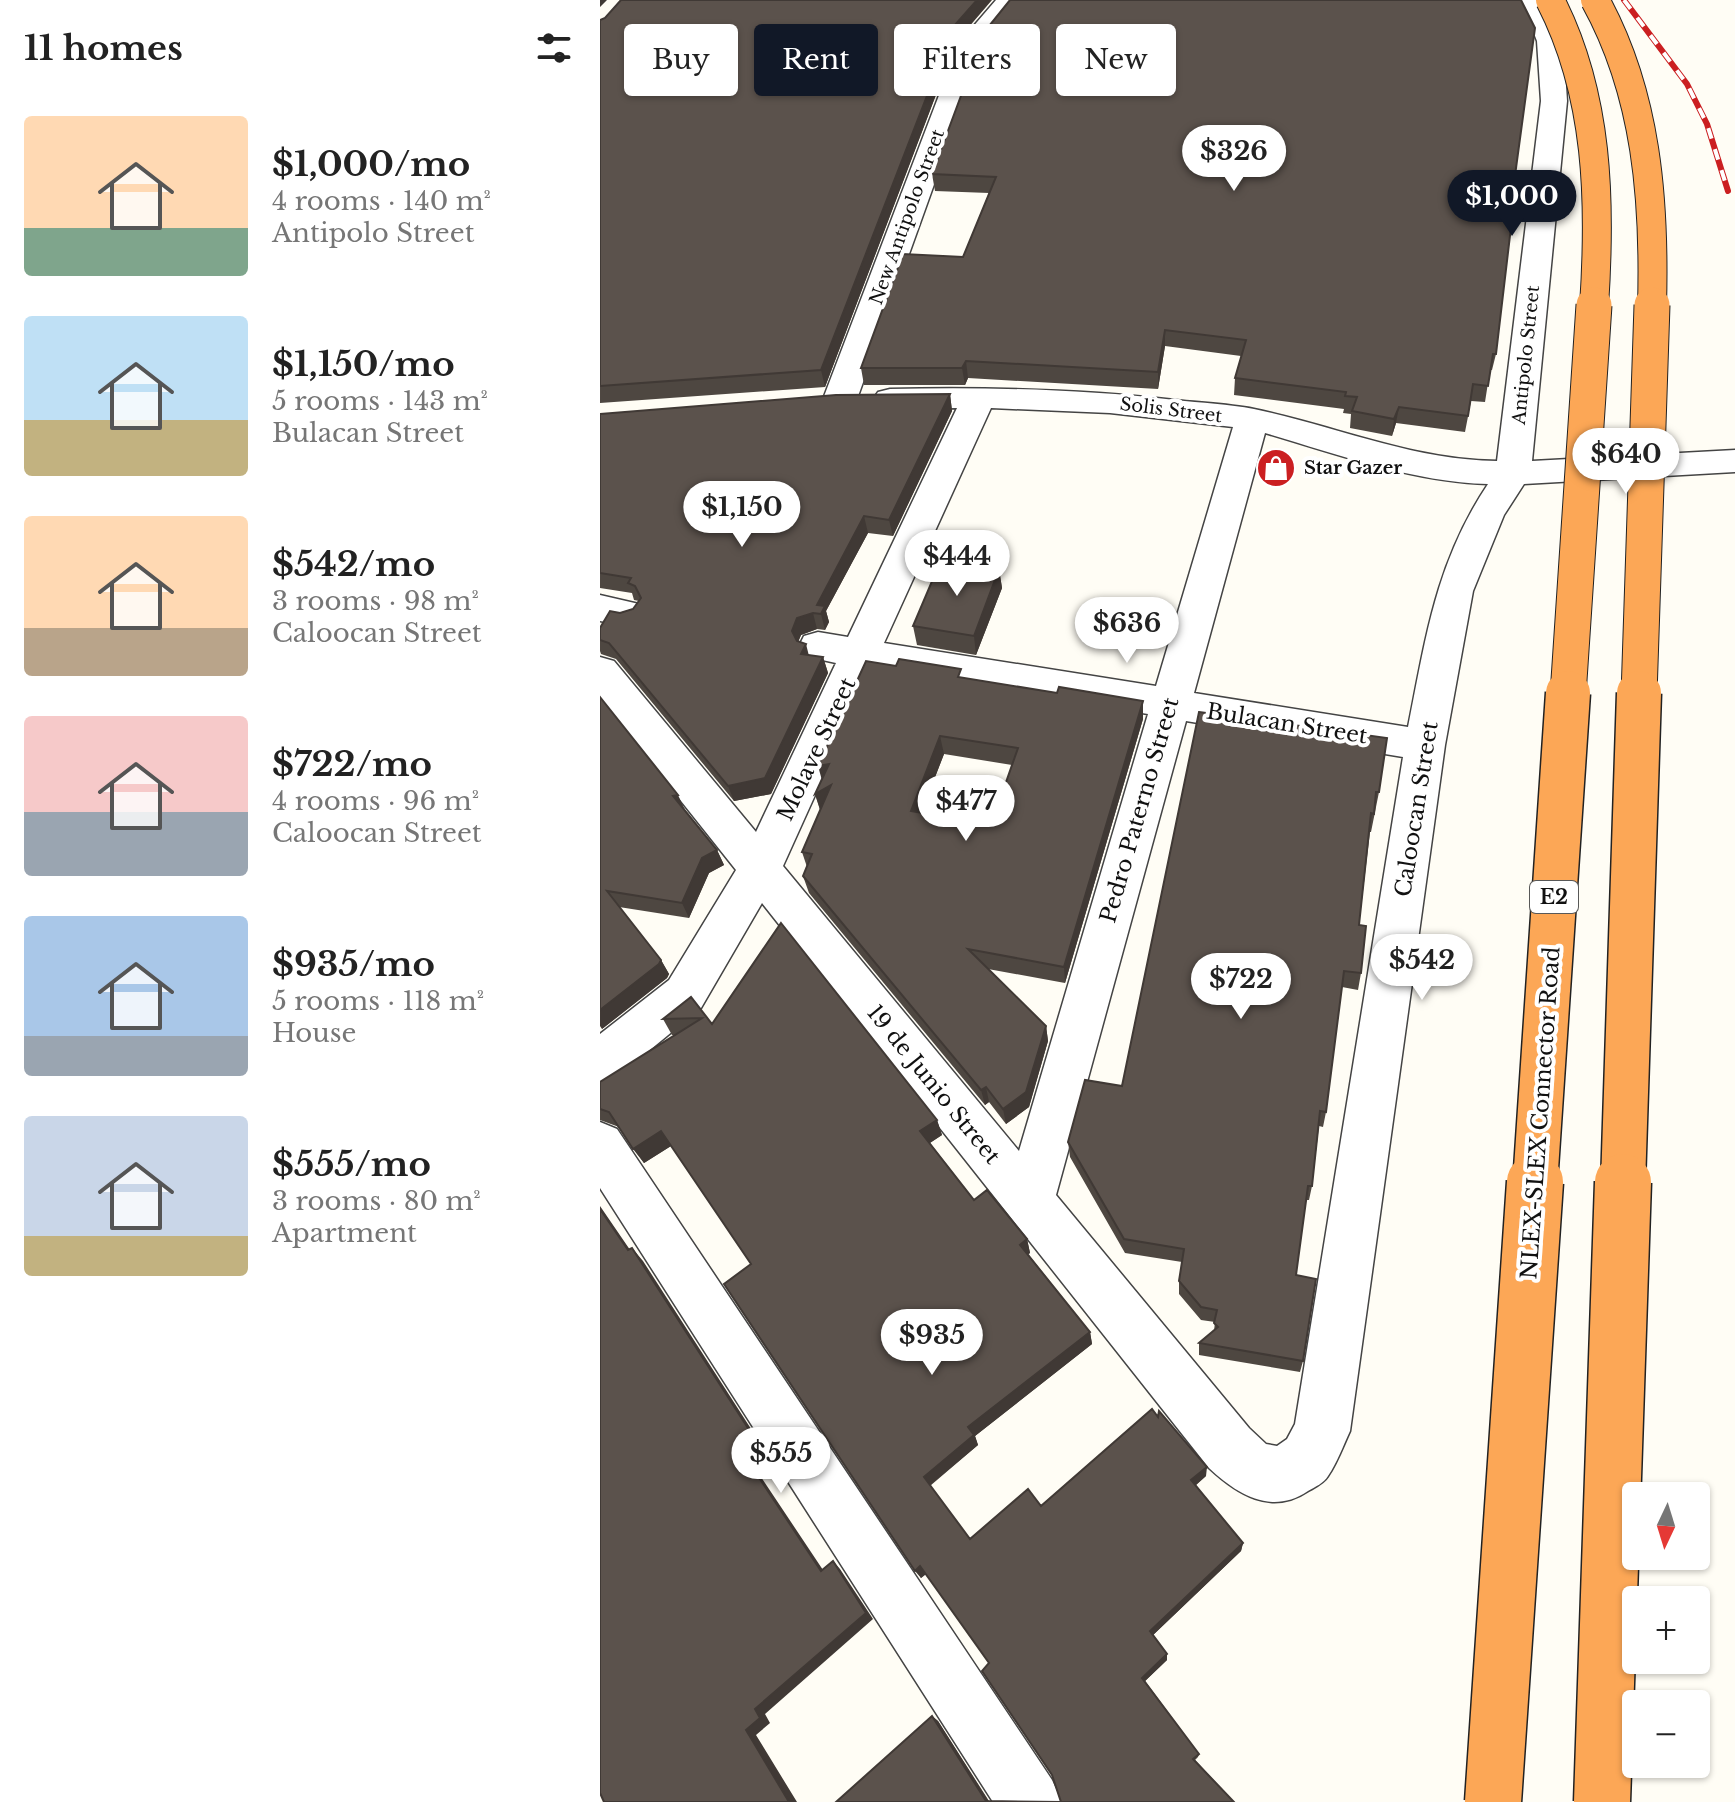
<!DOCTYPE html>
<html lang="en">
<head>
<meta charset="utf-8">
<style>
	:root { --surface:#fff; --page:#f6f6f6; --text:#222; --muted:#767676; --accent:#111827 }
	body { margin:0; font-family:"Libre Baskerville",serif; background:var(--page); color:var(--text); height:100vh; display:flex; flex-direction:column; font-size:30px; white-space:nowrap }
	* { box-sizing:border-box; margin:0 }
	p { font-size:26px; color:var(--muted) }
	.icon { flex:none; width:44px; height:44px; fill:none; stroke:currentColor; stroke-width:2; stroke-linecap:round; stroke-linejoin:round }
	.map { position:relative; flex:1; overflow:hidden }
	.drawer { display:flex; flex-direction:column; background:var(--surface); width:600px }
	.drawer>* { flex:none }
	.hud { position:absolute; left:24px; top:24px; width:760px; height:72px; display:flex; gap:16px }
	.needle { width:52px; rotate:184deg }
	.fabs { position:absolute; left:1022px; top:1482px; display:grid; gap:16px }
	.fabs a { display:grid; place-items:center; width:88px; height:88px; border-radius:8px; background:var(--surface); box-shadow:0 2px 6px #0004; font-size:40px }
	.price { position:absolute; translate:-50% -68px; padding:0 18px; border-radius:28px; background:#fff; color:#222; font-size:26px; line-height:52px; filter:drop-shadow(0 2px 4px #0008) }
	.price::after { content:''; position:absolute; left:50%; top:48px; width:24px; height:18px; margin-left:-12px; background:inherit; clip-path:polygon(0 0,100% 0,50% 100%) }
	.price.on { background:var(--accent); color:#fff }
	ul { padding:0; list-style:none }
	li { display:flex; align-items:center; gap:24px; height:200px; padding:0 24px }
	li span { display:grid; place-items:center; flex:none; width:224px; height:160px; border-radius:8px; color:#555 }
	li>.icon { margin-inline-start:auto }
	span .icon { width:96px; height:96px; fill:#fffc; stroke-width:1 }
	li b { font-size:34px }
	h2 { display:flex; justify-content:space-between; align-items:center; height:96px; padding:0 24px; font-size:34px }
	.chip { padding:0 28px; border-radius:8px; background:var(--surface); box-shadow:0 2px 6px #0004; font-size:28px; line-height:72px }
	.chip.on { background:var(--accent); color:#fff }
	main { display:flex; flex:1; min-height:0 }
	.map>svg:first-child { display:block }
</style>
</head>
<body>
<main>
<section class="drawer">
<h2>11 homes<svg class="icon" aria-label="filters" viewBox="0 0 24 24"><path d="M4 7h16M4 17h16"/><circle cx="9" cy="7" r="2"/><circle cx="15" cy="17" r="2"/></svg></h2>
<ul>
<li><span style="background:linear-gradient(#ffd9b3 70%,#7fa58c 0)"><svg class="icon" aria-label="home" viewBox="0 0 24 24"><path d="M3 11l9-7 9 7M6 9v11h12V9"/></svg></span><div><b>$1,000/mo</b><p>4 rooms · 140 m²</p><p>Antipolo Street</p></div></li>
<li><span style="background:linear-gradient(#bfe0f5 65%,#c2b280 0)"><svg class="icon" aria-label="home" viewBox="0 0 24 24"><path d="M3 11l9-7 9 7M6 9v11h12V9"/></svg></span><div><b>$1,150/mo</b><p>5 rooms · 143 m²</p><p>Bulacan Street</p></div></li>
<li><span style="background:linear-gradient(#ffd9b3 70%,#b9a48a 0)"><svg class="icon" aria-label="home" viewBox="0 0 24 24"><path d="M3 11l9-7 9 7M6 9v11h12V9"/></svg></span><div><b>$542/mo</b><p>3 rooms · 98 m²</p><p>Caloocan Street</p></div></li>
<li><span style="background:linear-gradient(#f6c9c9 60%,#9aa5b1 0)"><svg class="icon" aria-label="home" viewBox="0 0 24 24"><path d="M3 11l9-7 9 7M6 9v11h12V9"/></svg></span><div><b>$722/mo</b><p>4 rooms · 96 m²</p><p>Caloocan Street</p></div></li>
<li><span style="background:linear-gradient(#a9c7e8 75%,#9aa5b1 0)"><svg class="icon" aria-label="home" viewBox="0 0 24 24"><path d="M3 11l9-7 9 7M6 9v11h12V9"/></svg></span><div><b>$935/mo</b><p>5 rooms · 118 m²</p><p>House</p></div></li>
<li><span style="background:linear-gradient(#c9d6e8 75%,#c2b280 0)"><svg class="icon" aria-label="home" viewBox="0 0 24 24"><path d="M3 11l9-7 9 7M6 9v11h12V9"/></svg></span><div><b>$555/mo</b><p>3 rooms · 80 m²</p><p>Apartment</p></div></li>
</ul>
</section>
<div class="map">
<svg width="1135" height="1802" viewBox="0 0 1135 1802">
	<rect width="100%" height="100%" fill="#fffdf5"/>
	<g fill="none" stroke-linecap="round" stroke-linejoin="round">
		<defs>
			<path id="minor" d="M396,0H421L384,45L257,399L252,406L240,409L228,406L223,399L359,43Z
				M921,0H945L963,41L967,101L932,461L1135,450V472L924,484L904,515L873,591L845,745L750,1431C743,1446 737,1463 728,1476C724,1483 715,1487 708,1491C671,1516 637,1494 609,1468L162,903L101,1008L17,1077L0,1083V1034L69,980L136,870L0,699V657L14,661L156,832L236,663L204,656L199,646L204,636L218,632L248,637L357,408L290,409L278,406L273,399L278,392L290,389C386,387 480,389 575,400C601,403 629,404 654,409C736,426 812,460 897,461L941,101L937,41ZM391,408L510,413L633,427L556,686L284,643ZM665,433C737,454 812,482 888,484C836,562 826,637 808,727L594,693ZM272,669L548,714L419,1151L183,866ZM586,721L803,757L695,1424L687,1439L677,1446L666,1444L649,1428L456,1195Z
				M0,595L39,604L45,613L39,622L26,626L0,621Z
				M0,1122L17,1129L452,1780L462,1802H393L0,1188Z"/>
		</defs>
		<use href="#minor" stroke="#444" stroke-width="3"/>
		<use href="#minor" fill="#fff" fill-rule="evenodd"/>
		<defs>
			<path id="rail" d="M1024,0L1087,84L1107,124L1128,191"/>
		</defs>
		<use href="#rail" stroke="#cb1f21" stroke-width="6"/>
		<use href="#rail" stroke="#fff" stroke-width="4" stroke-dasharray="11" stroke-linecap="butt"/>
		<defs>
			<path id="highway-bridge-far3" d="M950,0C999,95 1001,202 994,307
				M995,0C1047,94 1055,201 1052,307"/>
			<path id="highway-bridge-far2" d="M968,695L994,305
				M1039,695L1052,305"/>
			<path id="highway-bridge-far1" d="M935,1184L968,693
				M1023,1184L1039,693"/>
			<path id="highway-bridge" d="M893,1802L935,1182
				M1002,1802L1023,1182"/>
		</defs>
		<use href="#highway-bridge-far3" stroke="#222" stroke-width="30" stroke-linecap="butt"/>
		<use href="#highway-bridge-far2" stroke="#222" stroke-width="37" stroke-linecap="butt"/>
		<use href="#highway-bridge-far1" stroke="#222" stroke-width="47" stroke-linecap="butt"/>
		<use href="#highway-bridge" stroke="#222" stroke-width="59" stroke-linecap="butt"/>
		<use href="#highway-bridge-far3" stroke="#fca756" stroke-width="28"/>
		<use href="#highway-bridge-far2" stroke="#fca756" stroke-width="35"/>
		<use href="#highway-bridge-far1" stroke="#fca756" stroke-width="44"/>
		<use href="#highway-bridge" stroke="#fca756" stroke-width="56"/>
	</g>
	<path fill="#4e4741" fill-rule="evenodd" d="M410,0L908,227L896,354L892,370H890L885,402L871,401L865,432L796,423L792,436L750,428L751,414L743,413L744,409L634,395L635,378L641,356L565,346L558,389L368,378L365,385H264L261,368L363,257L389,193L335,191L332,174Z
		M0,20L356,42L225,387L0,403Z
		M350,394L352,411L293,536L268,533L226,611L229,622L225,630L217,629L201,635L198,642L209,655L223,657L228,673L171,794L134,801L16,659L1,654L0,651V628L20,613L33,609L39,601L34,600L32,593L0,588V414Z
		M399,569L402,588L376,655L317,645L313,626Z
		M362,678L543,719L465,983L388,969L446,1026L448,1041L429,1107L406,1124L389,1102L385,1105L209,893L203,876L207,867L202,852L220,810L215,794ZM344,754L412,765L391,825L321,813Z
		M0,697L85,810L117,850L124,865L109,873L89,918L19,907L61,960L69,974L67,978L2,1029Z
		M599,712L779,792L771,832H770L759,925L761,973L758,990L742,987L726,1112L723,1127L719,1126L712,1186L709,1200H706L696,1275L703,1361L700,1372L599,1355V1343L614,1331L615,1322L601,1320L579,1294V1281L582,1262L525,1253L470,1157L468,1142L522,1086Z
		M91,997L112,1024L337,1120L342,1135L330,1143L374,1200L427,1239L430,1253L428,1254L490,1332L492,1344L375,1436L378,1445L330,1486L370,1539L441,1506L606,1476L595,1486L643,1543L641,1551L553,1635L567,1660L545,1681L599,1754L598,1757L595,1760L634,1802H236L332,1716L338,1721L389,1801L461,1802L452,1775L389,1663L326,1574L321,1578L151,1264L71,1146L44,1163L19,1127L0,1120V1082L75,1035H72L63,1019Z"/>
	<path fill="#403935" d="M0,0H7L0,7Z
		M377,0H392L356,42L225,387L221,370L354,26Z
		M565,330V346L558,389V372Z
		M366,361L368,378L365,385L362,368Z
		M350,394L352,411L293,536L289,520Z
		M799,407L796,423L792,436L794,419Z
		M264,516L268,533L226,611L229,622L225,630L221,614L217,605Z
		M399,569L402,588L376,655L374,636Z
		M213,613L217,629L201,635L196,647L192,631L197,618Z
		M206,644L210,660L201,654Z
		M223,657L228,673L171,794L134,801L128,786Z
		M543,701V719L465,983L464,967Z
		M340,736L344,754L315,829L311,811Z
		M229,764L223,784L218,766Z
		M231,785L221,812L215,794Z
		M78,795L85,810L73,796Z
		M117,850L124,865L109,873L89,918L82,903L102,858Z
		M61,960L69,974L67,978L2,1029L0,1026V1010Z
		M446,1026L448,1041L429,1107L406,1124L403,1109Z
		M386,1087L389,1102L385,1105L381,1090Z
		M337,1120L342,1135L325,1146L320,1131Z
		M61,1131L71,1146L44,1163L33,1149Z
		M0,1206L39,1263L28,1250L0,1209Z
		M427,1239L430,1253L423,1258L420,1245Z
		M32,1248L43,1261L173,1463L159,1474L229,1579L221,1571L150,1464Z
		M490,1332L492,1344L375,1436L378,1445L329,1486L324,1477L368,1427Z
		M607,1467L606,1476L590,1490L591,1480Z
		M643,1543L641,1551L550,1638V1631Z
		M233,1561L240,1569L273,1619L165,1714L170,1723L156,1735L197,1802H189L146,1730L155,1709Z
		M320,1566L326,1574L321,1578L315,1571Z
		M567,1654V1660L543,1683L542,1678Z
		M332,1716L338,1721L389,1802L386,1801Z"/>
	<path fill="#5b524c" stroke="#403935" stroke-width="2" fill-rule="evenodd" d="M21,0H377L354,26L221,370L0,386V20L5,18Z
		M410,0H921L935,28L908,227H911L896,354H893L888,386L873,384L868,416L799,407L794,419L752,411L757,397L745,396L746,392L635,378L646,340L565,330L558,372L366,361L362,368H261L303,254L363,257L396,177L332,174L385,31Z
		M350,394L289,520L264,516L217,605L225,606L221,614L213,613L197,618L192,631L197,641L206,644L201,654L223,657L165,778L128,786L9,643L0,640V628L10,611L20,613L33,609L41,598L35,586L28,583L31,578L0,573V414L236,395Z
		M341,560L399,569L374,636L313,626Z
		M299,659L361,669L358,677L457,693L459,687L543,701L464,967L368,949L446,1026L426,1092L403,1109L386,1087L381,1090L203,876L212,854L202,852L231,785L215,794L229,764L218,766L266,661L296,666ZM340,736L418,748L391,825L311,811Z
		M0,697L78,795L73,796L117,850L102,858L82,903L7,891L61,960L59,964L0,1010Z
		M599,712L787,738L779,792H776L774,814L771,813L759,925L766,926L761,973L744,971L726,1112L720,1111L712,1186H708L696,1275L716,1279L703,1361L599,1343L618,1327L614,1323L617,1310L601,1307L579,1281L584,1249L524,1239L468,1142L485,1080L522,1086Z
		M181,923L337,1120L320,1131L374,1200L387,1190L427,1239L420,1245L490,1332L368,1427L374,1435L324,1477L370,1539L428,1489L441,1506L552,1409L558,1417L559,1411L607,1467L591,1480L643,1543L550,1631L567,1654L542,1678L599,1754L593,1759L634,1802H236L332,1716L386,1801L461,1802L452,1775L382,1671L389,1663L320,1566L315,1571L124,1284L151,1264L61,1131L33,1149L9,1112L0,1109V1082L102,1018L63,1019L91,997L112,1024Z
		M0,1209L28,1250L32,1248L164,1453L150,1464L221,1571L233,1561L266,1613L155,1709L160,1718L146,1730L189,1802H4L0,1793Z"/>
	<defs>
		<symbol id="shop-disc" viewBox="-11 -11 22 22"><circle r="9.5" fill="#cb1f21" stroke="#fff"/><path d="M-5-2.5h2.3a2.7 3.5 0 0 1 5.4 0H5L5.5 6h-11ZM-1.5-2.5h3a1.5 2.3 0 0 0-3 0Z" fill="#fff"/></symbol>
	</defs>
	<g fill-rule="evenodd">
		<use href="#shop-disc" x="654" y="446" width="44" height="44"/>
	</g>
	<g text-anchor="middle" stroke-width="8" stroke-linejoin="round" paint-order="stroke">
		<g font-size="18" fill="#111" stroke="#fff">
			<text transform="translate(307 217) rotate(-70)" y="6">New Antipolo Street</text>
			<text transform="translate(926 355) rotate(-84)" y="6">Antipolo Street</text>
			<text transform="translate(571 410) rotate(7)" y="6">Solis Street</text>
		</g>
		<g font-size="18" font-weight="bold" fill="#111" stroke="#fff" text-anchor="start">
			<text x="704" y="474">Star Gazer</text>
		</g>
		<rect fill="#fff" stroke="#585858" stroke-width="2" x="930" y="881" width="48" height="32" rx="6"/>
		<g font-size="20" font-weight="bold" fill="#111">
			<text x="954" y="904">E2</text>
		</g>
		<g font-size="22" fill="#111" stroke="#fff">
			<text transform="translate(687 723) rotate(9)" y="8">Bulacan Street</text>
			<text transform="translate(216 749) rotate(-65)" y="8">Molave Street</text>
			<text transform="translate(816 809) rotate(-81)" y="8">Caloocan Street</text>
			<text transform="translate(539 810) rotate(-74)" y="8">Pedro Paterno Street</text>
			<text transform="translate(334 1084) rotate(51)" y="8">19 de Junio Street</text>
			<text transform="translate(940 1113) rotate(-86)" y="8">NLEX-SLEX Connector Road</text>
		</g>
	</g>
</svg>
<div class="fabs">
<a><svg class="needle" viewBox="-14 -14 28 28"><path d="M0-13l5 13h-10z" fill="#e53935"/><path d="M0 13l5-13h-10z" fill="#767676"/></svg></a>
<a>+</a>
<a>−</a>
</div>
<b class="price" style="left:634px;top:193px">$326</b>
<b class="price on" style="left:912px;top:238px">$1,000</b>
<b class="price" style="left:1026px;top:496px">$640</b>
<b class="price" style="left:142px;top:549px">$1,150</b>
<b class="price" style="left:357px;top:598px">$444</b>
<b class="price" style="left:527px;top:665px">$636</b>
<b class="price" style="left:366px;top:843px">$477</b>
<b class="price" style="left:822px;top:1002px">$542</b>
<b class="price" style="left:641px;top:1021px">$722</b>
<b class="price" style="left:332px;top:1377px">$935</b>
<b class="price" style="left:181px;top:1495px">$555</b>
<div class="hud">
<a class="chip">Buy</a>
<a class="chip on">Rent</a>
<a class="chip">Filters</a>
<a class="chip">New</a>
</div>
</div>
</main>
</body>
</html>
